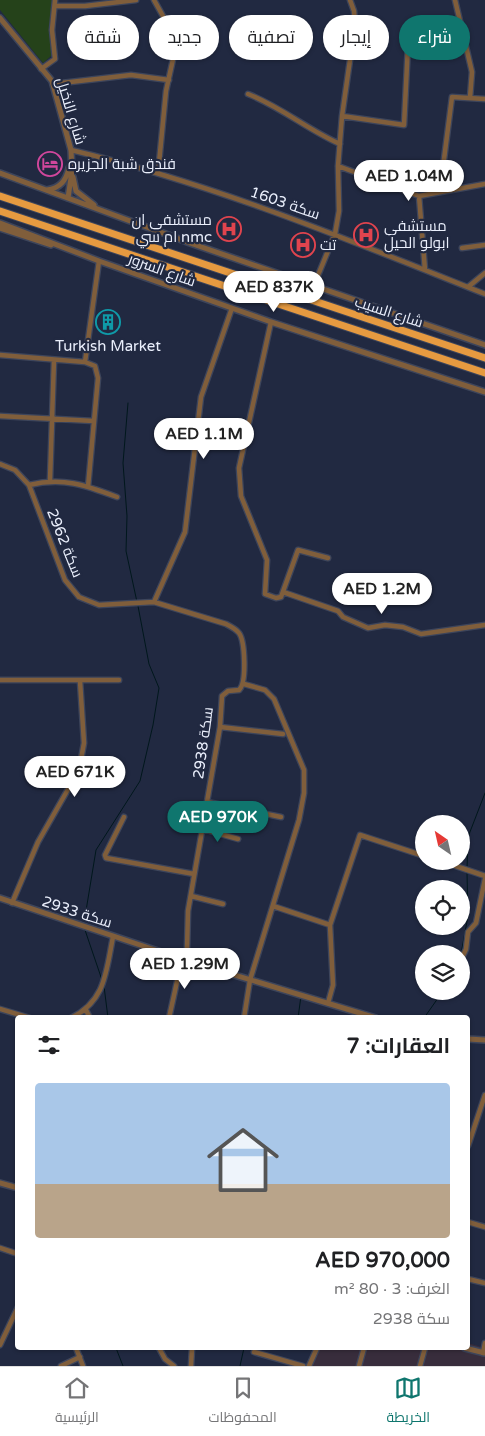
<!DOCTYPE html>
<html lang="ar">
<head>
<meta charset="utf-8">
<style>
	:root { --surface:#fff; --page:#f6f6f6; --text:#202124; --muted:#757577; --line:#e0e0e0; --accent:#0f766e }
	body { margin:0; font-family:"Varela Round",Cairo,sans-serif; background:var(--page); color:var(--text); direction:rtl; height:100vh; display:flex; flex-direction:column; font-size:19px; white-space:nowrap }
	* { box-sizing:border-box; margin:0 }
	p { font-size:16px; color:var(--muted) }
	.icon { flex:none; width:28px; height:28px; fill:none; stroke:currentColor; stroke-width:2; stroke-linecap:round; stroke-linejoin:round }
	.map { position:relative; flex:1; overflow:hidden; direction:ltr }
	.panel { position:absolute; left:15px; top:1015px; width:455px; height:335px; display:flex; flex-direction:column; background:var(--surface); border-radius:5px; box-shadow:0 1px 4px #0004; direction:rtl }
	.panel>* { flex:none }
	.top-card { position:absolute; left:15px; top:15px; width:455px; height:45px; direction:rtl; display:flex; gap:10px }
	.needle { width:32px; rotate:326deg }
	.buttons { position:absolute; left:415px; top:815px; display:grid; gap:10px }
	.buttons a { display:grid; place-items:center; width:55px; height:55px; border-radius:50%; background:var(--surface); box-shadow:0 1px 4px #0004; font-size:25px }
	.price { position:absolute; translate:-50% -42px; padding:0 11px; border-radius:18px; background:#fff; color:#222; font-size:16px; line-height:32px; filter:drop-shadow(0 1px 2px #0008) }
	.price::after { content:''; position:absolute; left:50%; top:30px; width:15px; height:11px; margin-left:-8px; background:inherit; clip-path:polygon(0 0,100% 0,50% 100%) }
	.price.on { background:var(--accent); color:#fff }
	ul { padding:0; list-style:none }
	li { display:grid; align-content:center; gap:10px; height:265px; padding:0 20px }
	li span { display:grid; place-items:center; height:155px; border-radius:5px; color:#555 }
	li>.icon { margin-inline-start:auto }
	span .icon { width:90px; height:90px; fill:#fffc; stroke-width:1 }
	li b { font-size:21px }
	h2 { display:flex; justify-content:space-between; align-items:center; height:60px; padding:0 20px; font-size:21px }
	.tag { padding:0 18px; border-radius:22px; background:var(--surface); box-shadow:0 1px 4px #0004; font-size:18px; line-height:45px }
	.tag.on { background:var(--accent); color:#fff }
	.menu { display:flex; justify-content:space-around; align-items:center; height:70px; border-top:1px solid var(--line); background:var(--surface); font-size:14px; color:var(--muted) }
	.menu a { display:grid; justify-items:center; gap:2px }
	.menu .on { color:var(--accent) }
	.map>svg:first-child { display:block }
</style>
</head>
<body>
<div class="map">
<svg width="485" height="1366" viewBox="0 0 485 1366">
	<rect width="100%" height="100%" fill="#212941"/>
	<path fill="#382d3c" d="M468,1343L485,1348V1366H307L315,1348H468Z"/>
	<path fill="#25421a" d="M0,0H54L51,56L43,63L0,10Z"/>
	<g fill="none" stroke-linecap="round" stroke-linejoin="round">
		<path stroke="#00171c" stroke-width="1" d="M128,403L123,463L127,516L126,551L137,602
			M467,869L468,837L485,793
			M84,923L96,850L140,781L153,725L159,688L149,664L138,606
			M85,930L102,980
			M461,954L468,916L467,873
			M104,986L108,1018
			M298,1018L301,996
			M424,1018L443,991
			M116,1348L123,1366
			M240,1366L244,1348"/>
		<defs>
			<path id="minor" d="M154,0L177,41L166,91L158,173
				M455,0L472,72L470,98
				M55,6H85L136,0
				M41,69L55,59L52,30L55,0
				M53,84L131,75L169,80
				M248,94C281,107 308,130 340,144
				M342,116L404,125L409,25
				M71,150C214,184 349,240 485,294
				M338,166L419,196L485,184
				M444,191L443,167L452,97L485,99
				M419,196L425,270
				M462,248L485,245
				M314,285L335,234L339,211L338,166L342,116L355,25L354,11L350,0
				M468,287L485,273
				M271,322L239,468L241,496L267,560L265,594L276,598L281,597L298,550L328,558
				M0,355L85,362L95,366L98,378L88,487
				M85,362L99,261
				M0,416L94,421
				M0,464L15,470L29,485L65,580L79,597L99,605L154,602L226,624C230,626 236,629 239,633C245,641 247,683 239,690L228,691L222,696L220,727L188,911L187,949L182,959L169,1018
				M50,480L54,360
				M29,485C63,477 85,485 117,497
				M283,592L338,611L343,617L368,628L385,625L403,627L421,634L485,625
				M154,602L185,532L201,397L232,308
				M0,680H119
				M244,684L265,690L274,699L304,770V793L299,820L250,980L244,1018
				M220,727L283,734
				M207,802L281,817
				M124,817L105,855L106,858L194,874
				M203,829L238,839
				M441,861L485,876
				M191,896L223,904
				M12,903L38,842L79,770L84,743L80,681
				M273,906L330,925
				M461,960L466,949L468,932L476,923L485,879
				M328,1003L333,985L330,925L360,835L424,856
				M0,1009L30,1018
				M86,1010L90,1018
				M71,1018C106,1001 106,971 113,937
				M468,1146L485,1095
				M468,1222L485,1227
				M0,1248L18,1254
				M468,1279L485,1283
				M0,1345L18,1307
				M76,1348L83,1366
				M159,1348L165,1359L174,1366
				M254,1352L303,1366
				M483,1353L485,1343
				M61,1366L80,1357
				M191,1366L192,1348
				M309,1366L317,1348
				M359,1366L364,1348
				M420,1366L425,1348"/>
			<path id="tertiary" d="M0,18L52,81L71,150L72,171L68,198
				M0,173L190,243L485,345
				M73,177L76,191L94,205
				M47,190C60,188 66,181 69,168
				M0,223L99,261L271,322L485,392
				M0,228L51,245
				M0,898L182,959L376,1018
				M468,1039L485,1040
				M0,1183L18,1188
				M465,1348L485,1353"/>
			<path id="trunk" d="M0,196L485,358
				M0,211L485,373"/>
		</defs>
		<use href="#minor" stroke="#3d455b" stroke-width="7"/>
		<use href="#tertiary" stroke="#3d455b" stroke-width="8"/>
		<use href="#trunk" stroke="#3d455b" stroke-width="9"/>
		<use href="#minor" stroke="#805e3b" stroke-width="4.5"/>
		<use href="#tertiary" stroke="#805e3b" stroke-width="5"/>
		<use href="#trunk" stroke="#e69a40" stroke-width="7"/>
	</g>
	<defs>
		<symbol id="hotel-ring" viewBox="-11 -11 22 22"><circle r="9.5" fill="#212941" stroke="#d1479c" stroke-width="1.5"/><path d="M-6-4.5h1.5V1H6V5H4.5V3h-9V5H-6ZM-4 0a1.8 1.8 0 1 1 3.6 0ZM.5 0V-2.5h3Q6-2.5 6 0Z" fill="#d1479c"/></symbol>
		<symbol id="hospital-ring" viewBox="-11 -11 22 22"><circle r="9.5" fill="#212941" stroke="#e0444e" stroke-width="1.5"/><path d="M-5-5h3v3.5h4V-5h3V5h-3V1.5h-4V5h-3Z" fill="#e0444e"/></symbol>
		<symbol id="building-ring" viewBox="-11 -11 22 22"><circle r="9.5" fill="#212941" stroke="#0f9aa8" stroke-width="1.5"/><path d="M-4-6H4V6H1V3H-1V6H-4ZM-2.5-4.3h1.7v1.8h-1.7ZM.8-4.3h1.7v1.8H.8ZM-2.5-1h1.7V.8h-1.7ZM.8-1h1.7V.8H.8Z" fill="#0f9aa8"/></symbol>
	</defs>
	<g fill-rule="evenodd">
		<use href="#hotel-ring" x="36" y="150" width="28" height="28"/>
		<use href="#hospital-ring" x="215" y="215" width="28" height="28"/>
		<use href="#hospital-ring" x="352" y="221" width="28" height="28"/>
		<use href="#hospital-ring" x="289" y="231" width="28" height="28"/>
		<use href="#building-ring" x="94" y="308" width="28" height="28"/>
	</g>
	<g text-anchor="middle" stroke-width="4.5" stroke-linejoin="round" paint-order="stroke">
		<g font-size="15" fill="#eaeffc" stroke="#212941">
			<text transform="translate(71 111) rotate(73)" y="5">شارع النخيل</text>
			<text transform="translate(285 203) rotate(19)" y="5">سكة 1603</text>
			<text transform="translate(162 270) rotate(20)" y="5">شارع السرور</text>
			<text transform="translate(389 312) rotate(18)" y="5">شارع السيب</text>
			<text transform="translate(65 543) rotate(68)" y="5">سكة 2962</text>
			<text transform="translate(203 743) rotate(-82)" y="5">سكة 2938</text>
			<text transform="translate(77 912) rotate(18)" y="5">سكة 2933</text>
		</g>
		<g font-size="15" fill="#eaeffc" stroke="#212941" text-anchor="start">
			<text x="68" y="169">فندق شبة الجزيره</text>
			<text x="212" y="225" text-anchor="end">مستشفى ان<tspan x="212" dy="17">ام سي nmc</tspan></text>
			<text x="384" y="231">مستشفى<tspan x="384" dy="17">ابولو الحيل</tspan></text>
			<text x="320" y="250">تت</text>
			<text x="108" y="351" text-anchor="middle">Turkish Market</text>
		</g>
	</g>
</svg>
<div class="buttons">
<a><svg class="needle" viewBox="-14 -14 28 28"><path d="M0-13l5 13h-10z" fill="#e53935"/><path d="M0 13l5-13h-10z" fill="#757577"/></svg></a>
<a><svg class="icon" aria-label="locate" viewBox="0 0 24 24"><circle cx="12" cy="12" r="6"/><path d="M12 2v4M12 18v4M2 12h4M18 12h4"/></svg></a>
<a><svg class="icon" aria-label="layers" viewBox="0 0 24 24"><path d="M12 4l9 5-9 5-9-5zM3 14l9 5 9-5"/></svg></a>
</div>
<b class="price" style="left:409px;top:202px">AED 1.04M</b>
<b class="price" style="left:274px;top:313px">AED 837K</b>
<b class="price" style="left:204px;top:460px">AED 1.1M</b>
<b class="price" style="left:382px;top:615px">AED 1.2M</b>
<b class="price" style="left:75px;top:798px">AED 671K</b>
<b class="price on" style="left:218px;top:843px">AED 970K</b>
<b class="price" style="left:185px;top:990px">AED 1.29M</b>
<div class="top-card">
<a class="tag on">شراء</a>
<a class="tag">إيجار</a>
<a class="tag">تصفية</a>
<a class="tag">جديد</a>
<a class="tag">شقة</a>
</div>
<section class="panel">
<h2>العقارات: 7<svg class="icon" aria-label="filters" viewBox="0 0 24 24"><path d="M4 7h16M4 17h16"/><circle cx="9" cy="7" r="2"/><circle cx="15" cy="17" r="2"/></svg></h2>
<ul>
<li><span style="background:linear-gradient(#a9c7e8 65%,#b9a48a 0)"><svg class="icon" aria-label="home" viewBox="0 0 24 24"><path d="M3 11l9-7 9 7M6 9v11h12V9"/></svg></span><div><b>AED 970,000</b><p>الغرف: 3 · 80 m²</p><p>سكة 2938</p></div></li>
</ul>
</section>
</div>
<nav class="menu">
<a class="on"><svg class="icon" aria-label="map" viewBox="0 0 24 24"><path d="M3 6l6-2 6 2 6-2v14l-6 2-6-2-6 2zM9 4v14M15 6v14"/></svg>الخريطة</a>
<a><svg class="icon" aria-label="saved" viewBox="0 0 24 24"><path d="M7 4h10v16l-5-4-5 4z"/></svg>المحفوظات</a>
<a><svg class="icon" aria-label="home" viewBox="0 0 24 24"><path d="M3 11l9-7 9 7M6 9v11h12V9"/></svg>الرئيسية</a>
</nav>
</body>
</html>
